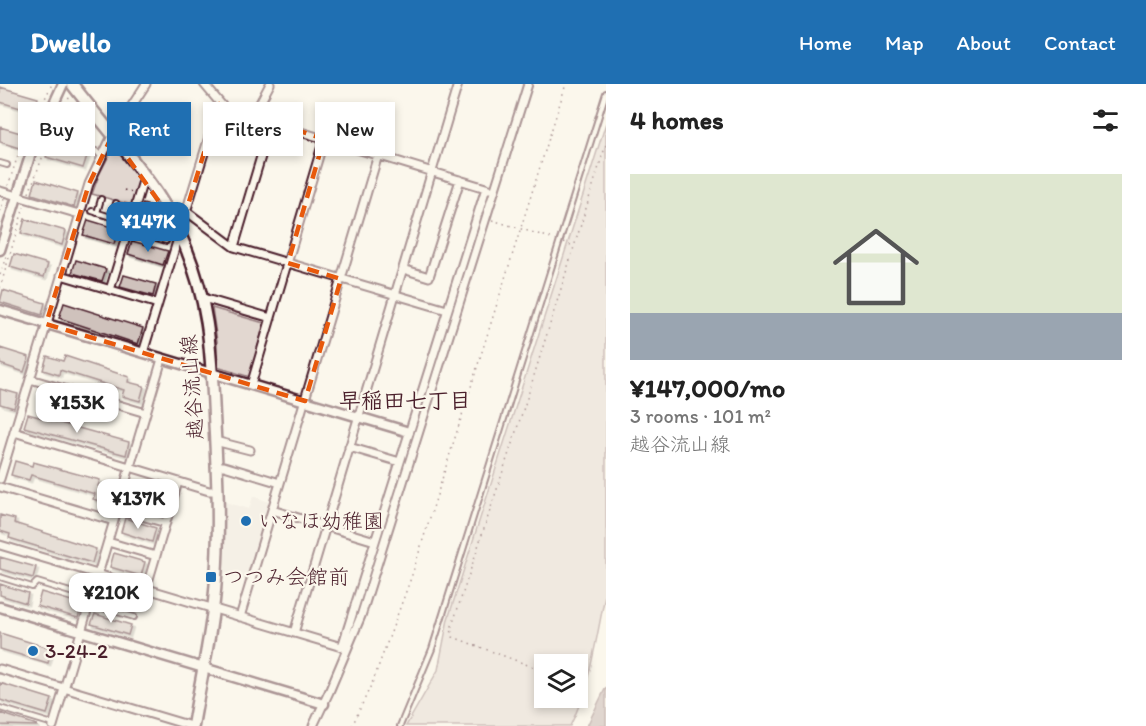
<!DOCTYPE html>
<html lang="en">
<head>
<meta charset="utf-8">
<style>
	:root { --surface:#fff; --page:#f2f2f2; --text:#222; --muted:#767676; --accent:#1f6fb2 }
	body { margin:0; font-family:Itim,"Klee One",sans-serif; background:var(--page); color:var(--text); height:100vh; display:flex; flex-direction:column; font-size:22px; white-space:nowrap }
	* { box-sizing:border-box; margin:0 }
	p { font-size:20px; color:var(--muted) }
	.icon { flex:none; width:33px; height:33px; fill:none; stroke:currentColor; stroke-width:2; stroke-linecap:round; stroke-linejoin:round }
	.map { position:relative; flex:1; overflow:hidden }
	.drawer { display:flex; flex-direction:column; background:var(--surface); width:540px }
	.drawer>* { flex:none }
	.top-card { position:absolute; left:18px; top:18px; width:498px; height:54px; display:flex; gap:12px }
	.controls { position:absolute; left:534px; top:570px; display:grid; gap:12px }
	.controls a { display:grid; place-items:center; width:54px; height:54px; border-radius:0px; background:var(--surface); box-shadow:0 3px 9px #0003; font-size:30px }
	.price { position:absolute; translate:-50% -51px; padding:0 14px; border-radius:12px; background:#fff; color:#222; font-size:20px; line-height:39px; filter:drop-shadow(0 2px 3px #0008) }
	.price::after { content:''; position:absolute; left:50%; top:36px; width:18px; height:14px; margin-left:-9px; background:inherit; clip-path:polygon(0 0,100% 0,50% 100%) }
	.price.current { background:var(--accent); color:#fff }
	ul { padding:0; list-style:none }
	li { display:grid; align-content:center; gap:12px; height:318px; padding:0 24px }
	li span { display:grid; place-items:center; height:186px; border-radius:0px; color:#555 }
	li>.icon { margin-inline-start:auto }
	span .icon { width:108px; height:108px; fill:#fffc; stroke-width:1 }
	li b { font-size:26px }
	h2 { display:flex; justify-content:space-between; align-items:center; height:72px; padding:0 24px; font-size:26px }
	.chip { padding:0 21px; border-radius:0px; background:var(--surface); box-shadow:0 3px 9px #0003; font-size:21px; line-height:54px }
	.chip.current { background:var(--accent); color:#fff }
	header { display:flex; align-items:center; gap:36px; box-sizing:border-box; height:84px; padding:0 30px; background:var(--accent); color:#fff }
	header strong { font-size:28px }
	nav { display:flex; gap:33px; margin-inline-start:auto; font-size:21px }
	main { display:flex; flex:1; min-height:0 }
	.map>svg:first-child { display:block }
</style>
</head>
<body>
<header>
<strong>Dwello</strong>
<nav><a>Home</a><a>Map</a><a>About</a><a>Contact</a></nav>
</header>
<main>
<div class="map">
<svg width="606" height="642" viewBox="0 0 606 642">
	<defs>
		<filter id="shadow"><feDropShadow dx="2.5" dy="2.5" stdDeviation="0" flood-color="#0004"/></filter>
	</defs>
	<rect width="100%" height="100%" fill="#fbf7ec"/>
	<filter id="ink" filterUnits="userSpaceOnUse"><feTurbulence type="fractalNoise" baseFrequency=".0167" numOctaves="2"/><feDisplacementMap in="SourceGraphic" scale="12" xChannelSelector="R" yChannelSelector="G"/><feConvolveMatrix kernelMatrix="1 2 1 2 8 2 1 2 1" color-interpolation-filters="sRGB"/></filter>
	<g filter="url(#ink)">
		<path fill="#eee7de" d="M253,412L272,419L248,497L222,490V417L249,425Z"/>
		<path fill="#e2d7d0" stroke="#967b7e" stroke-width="1.5" fill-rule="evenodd" d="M606,39V507C597,549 590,604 570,642H406L438,586L448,535ZM544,580H578V614H544Z
			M114,62L138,93L139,99L132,121L92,110L99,91Z
			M212,224L264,239L250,293L217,283V257Z"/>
		<path fill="#bfadaa" stroke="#907477" stroke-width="1.5" d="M606,603V642H587Z"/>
		<path fill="#cfc2bc" stroke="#4a1f2b" stroke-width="1.5" filter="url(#shadow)" d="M0,3L38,14L34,28L0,18Z
			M66,25L81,29L77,44L62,40Z
			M0,43L24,50L19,64L0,58Z
			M50,58L88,69L83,84L46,73Z
			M36,96L78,109L74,123L32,110Z
			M143,120L157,124L154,139L138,134Z
			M25,135L66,147L62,161L21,149Z
			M88,136L118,145L114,160L83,151Z
			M132,157L168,167L163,181L128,170Z
			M14,170L48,180L44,193L10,183Z
			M76,176L106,185L102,197L72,189Z
			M124,191L156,200L153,212L120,203Z
			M3,206L45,219L42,231L0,218Z
			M64,219L143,244L138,260L59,234Z
			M0,264L29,273L24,288L0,280Z
			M47,272L63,277L65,272L129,293L128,298L144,302L140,317L122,312L124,306L98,298L60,286L59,291L43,286Z
			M0,305L18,310L14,324L0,320Z
			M28,330L129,358L126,371L24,343Z
			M15,377L32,382L33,378L100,396L98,402L115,406L111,421L93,415L95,410L31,391L29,396L11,391Z
			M135,401L165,410L161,424L130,415Z
			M0,431L15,435L14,439L96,465L92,479L9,454L10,450L0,447Z
			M125,434L156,444L152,458L121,448Z
			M114,469L145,478L141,492L110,483Z
			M0,473L36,483L33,494L0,485Z
			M0,500L28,509L26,519L0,511Z
			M102,504L138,515L135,525L99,514Z
			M41,508L82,520L78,534L37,522Z
			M95,530L131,541L128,551L91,540Z
			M0,549L52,565L48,579L0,565Z
			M0,599L52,615L47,630L0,616Z
			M0,629L37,641V642L0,641Z"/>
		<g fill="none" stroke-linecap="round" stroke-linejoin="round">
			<defs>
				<path id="service" d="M58,55L96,67L101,72
					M65,57L68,47
					M82,63L90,37
					M0,79L7,81
					M92,127L130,139
					M97,129L101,115
					M112,134L116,119
					M129,146L166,157
					M160,155L165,137
					M0,493L32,503L37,498L90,514
					M90,520L134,533
					M0,624L53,640
					M400,642L432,565L606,9"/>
				<path id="minor" d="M204,0L225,25L489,105
					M252,34L270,0
					M0,107L79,130
					M186,127L234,163L447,226
					M234,163L271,39
					M403,185L429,193L460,96
					M61,191L158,220
					M110,206L142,100L146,96
					M203,214L271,234
					M143,269L219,20
					M30,295L146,329
					M251,301L324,55
					M14,348L209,407H217
					M215,357L250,366
					M349,363L400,378
					M217,382H224L280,399
					M0,395L89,100L112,52L146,0
					M0,403L114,437
					M117,425L166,439
					M272,426L375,457
					M108,458L156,472
					M0,461L345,564
					M146,505L178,398
					M240,533L378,71
					M294,549L458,0
					M342,563L486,104
					M0,585L191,642
					M53,642L162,275
					M313,642L329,608L361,532L528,0"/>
				<path id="tertiary" d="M0,166L31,69L63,0
					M0,226L409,348
					M0,523L324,620"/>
				<path id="primary" d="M72,0C107,46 157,99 180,150C209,214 211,263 214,331C217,386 220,440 216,494C213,544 201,593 193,642"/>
			</defs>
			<use href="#service" stroke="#4a1f2b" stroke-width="8"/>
			<use href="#minor" stroke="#4a1f2b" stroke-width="11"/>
			<use href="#tertiary" stroke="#4a1f2b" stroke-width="13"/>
			<use href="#primary" stroke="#4a1f2b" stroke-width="15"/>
			<path stroke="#4a1f2b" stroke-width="1.5" stroke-dasharray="1.5 4.5" stroke-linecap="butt" d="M8,102L18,71L52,0
				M124,106L132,109
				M29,109L53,45L70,12
				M0,128L4,115
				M492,136L554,155
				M564,158L573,162
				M0,191L6,172
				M0,204L24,123
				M233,289L235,284
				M544,587L453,553L451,545L528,311L606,60
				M352,642L373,597L411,494L566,0"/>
			<use href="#service" stroke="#fbf7ec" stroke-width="4"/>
			<use href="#minor" stroke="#fbf7ec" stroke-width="7"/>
			<use href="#tertiary" stroke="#fbf7ec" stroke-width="8"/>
			<use href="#primary" stroke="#fbf7ec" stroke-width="10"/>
		</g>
	</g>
	<path d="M0 0H606V642H0ZM219,20L324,55L288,179L341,195L305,317L46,240L89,100L112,52L180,147Z" fill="#fbf7ec" fill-opacity=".55" fill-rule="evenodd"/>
	<path fill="none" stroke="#e8590c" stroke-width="4.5" stroke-dasharray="12 8" stroke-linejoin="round" d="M219,20L324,55L288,179L341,195L305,317L46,240L89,100L112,52L180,147Z"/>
	<g fill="#1f6fb2" stroke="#fbf7ec" stroke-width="2">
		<circle cx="246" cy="437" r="6"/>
		<rect x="205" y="487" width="12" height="12" rx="3"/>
		<circle cx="33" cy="567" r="6"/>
	</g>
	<g text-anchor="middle" stroke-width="4.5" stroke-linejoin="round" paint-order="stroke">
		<g font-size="21" fill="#4a1f2b" stroke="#fbf7ec">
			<text transform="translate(192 303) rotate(-94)" y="7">越谷流山線</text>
		</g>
		<g font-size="21" fill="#4a1f2b" stroke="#fbf7ec" text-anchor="start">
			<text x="258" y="444">いなほ幼稚園</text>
			<text x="223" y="500">つつみ会館前</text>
			<text x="45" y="574">3-24-2</text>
		</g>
		<g font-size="22" font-weight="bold" fill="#4a1f2b" stroke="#fbf7ec">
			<text x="405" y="324">早稲田七丁目</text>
		</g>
	</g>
</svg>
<div class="controls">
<a><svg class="icon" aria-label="layers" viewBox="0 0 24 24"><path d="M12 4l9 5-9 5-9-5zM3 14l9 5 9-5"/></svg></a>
</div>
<b class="price current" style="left:148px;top:169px">¥147K</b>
<b class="price" style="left:77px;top:350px">¥153K</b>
<b class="price" style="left:138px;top:446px">¥137K</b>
<b class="price" style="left:111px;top:540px">¥210K</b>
<div class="top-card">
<a class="chip">Buy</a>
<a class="chip current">Rent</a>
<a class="chip">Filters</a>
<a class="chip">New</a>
</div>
</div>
<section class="drawer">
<h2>4 homes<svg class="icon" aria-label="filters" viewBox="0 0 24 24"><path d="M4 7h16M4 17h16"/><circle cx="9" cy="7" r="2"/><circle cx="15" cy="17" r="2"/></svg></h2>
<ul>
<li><span style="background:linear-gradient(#dfe7d0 75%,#9aa5b1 0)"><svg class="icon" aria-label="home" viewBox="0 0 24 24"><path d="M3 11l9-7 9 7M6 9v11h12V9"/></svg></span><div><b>¥147,000/mo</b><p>3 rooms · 101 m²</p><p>越谷流山線</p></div></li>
</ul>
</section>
</main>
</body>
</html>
